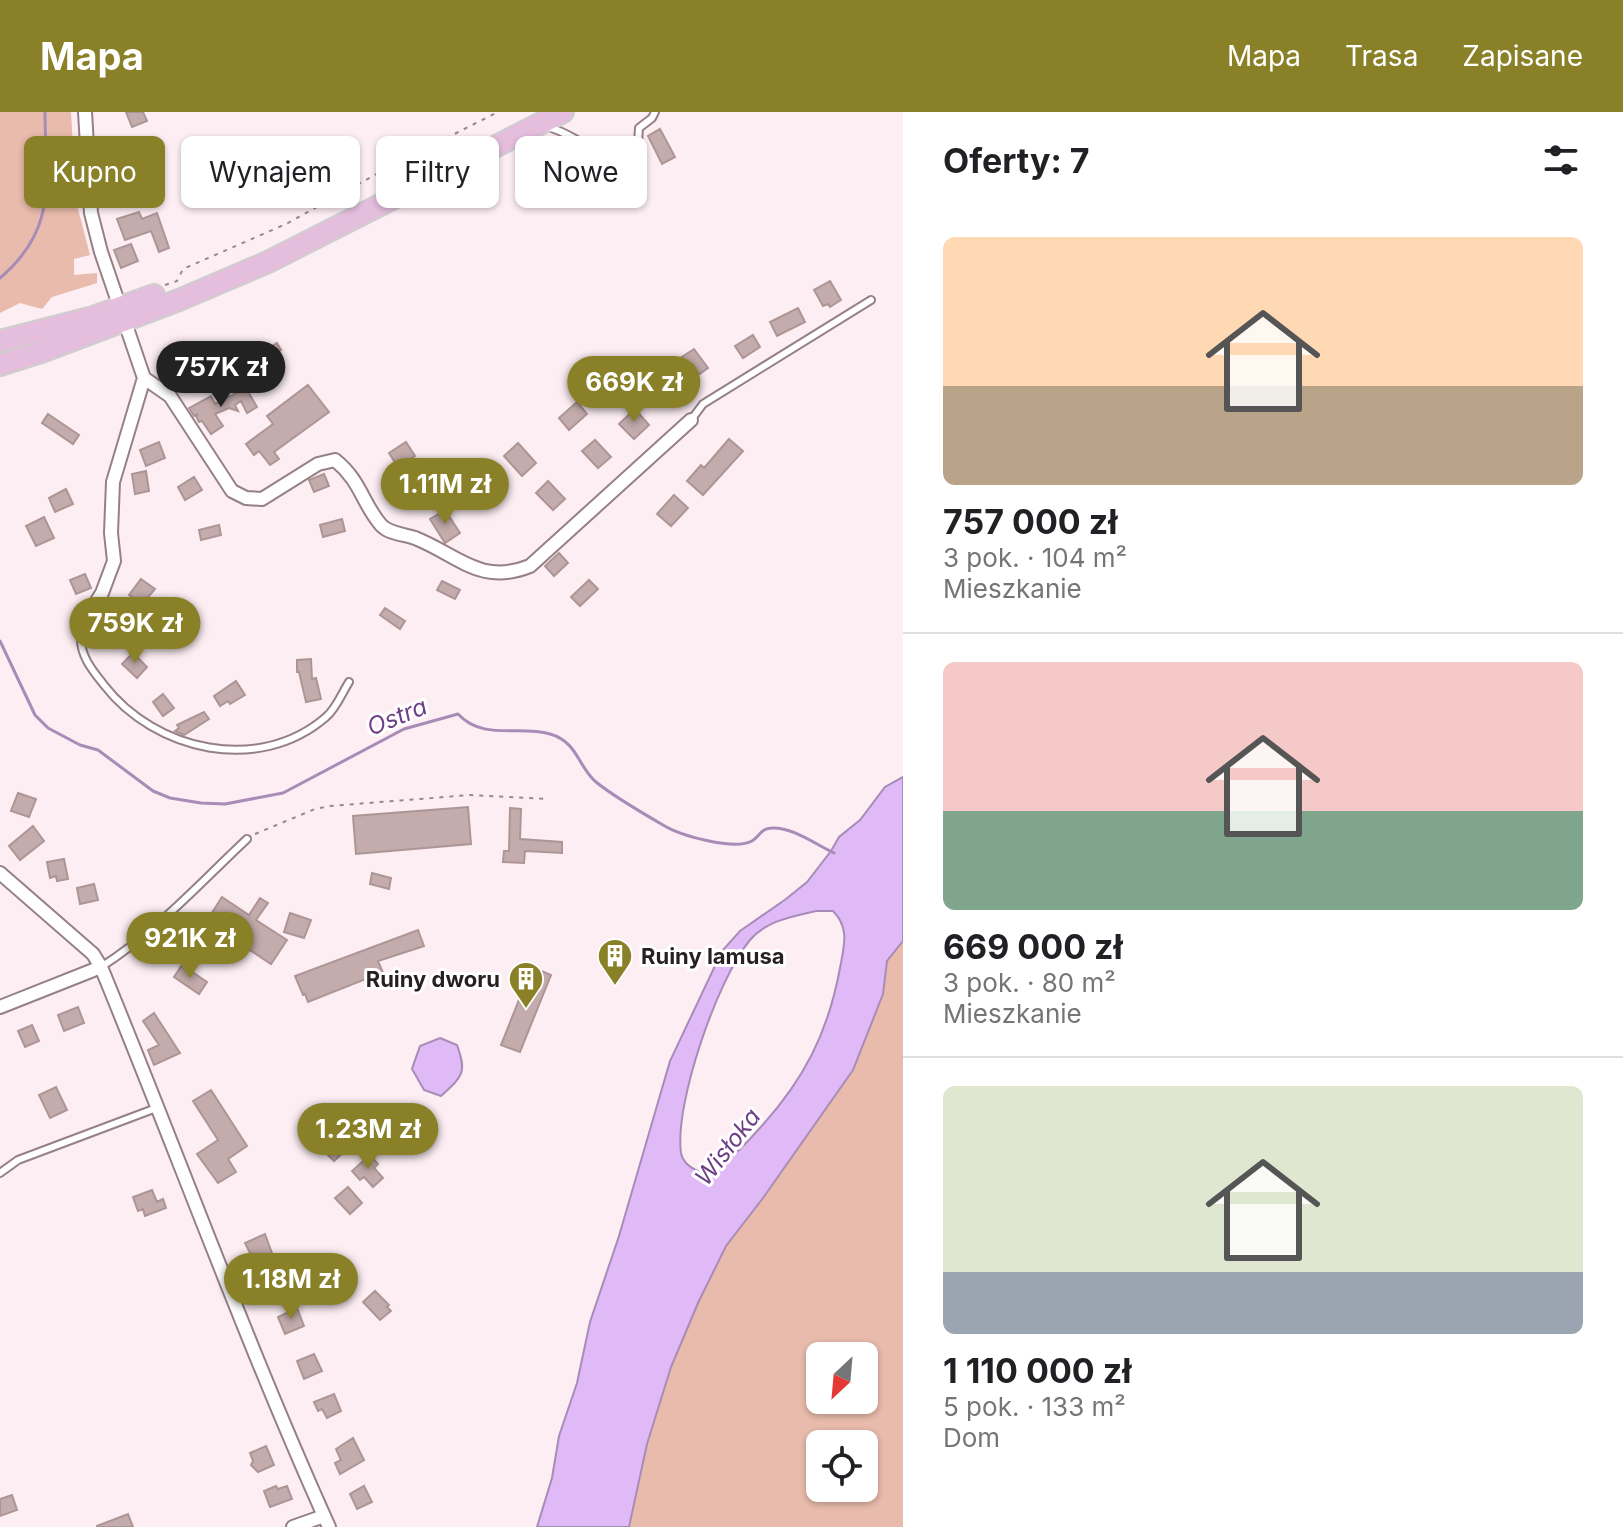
<!DOCTYPE html>
<html lang="pl">
<head>
<meta charset="utf-8">
<style>
	:root { --surface:#fff; --page:#f2f2f2; --text:#202124; --muted:#757577; --line:#e0e0e0; --accent:#898028 }
	body { margin:0; font-family:Inter,sans-serif; background:var(--page); color:var(--text); height:100vh; display:flex; flex-direction:column; font-size:30px; white-space:nowrap }
	* { box-sizing:border-box; margin:0 }
	p { font-size:26px; color:var(--muted) }
	.icon { flex:none; width:44px; height:44px; fill:none; stroke:currentColor; stroke-width:2; stroke-linecap:round; stroke-linejoin:round }
	.map { position:relative; flex:1; overflow:hidden }
	.side { display:flex; flex-direction:column; background:var(--surface); width:720px }
	.side>* { flex:none }
	.hud { position:absolute; left:24px; top:24px; width:758px; height:72px; display:flex; gap:16px }
	.needle { width:52px; rotate:206deg }
	.controls { position:absolute; left:806px; top:1230px; display:grid; gap:16px }
	.controls a { display:grid; place-items:center; width:72px; height:72px; border-radius:12px; background:var(--surface); box-shadow:0 2px 6px #0004; font-size:40px }
	.price { position:absolute; translate:-50% -68px; padding:0 18px; border-radius:28px; background:var(--accent); color:#fff; font-size:26px; line-height:52px; filter:drop-shadow(0 2px 4px #0008) }
	.price::after { content:''; position:absolute; left:50%; top:48px; width:24px; height:18px; margin-left:-12px; background:inherit; clip-path:polygon(0 0,100% 0,50% 100%) }
	.price.selected { background:#222; color:#fff }
	ul { padding:0; list-style:none }
	li { display:grid; align-content:center; gap:16px; height:424px; padding:0 40px }
	li+li { border-top:2px solid var(--line) }
	li span { display:grid; place-items:center; height:248px; border-radius:12px; color:#555 }
	li>.icon { margin-inline-start:auto }
	span .icon { width:144px; height:144px; fill:#fffc; stroke-width:1 }
	li b { font-size:34px }
	h2 { display:flex; justify-content:space-between; align-items:center; height:96px; padding:0 40px; font-size:34px }
	.chip { padding:0 28px; border-radius:12px; background:var(--surface); box-shadow:0 2px 6px #0004; font-size:28px; line-height:72px }
	.chip.selected { background:var(--accent); color:#fff }
	header { display:flex; align-items:center; gap:48px; box-sizing:border-box; height:112px; padding:0 40px; background:var(--accent); color:#fff }
	header strong { font-size:38px }
	nav { display:flex; gap:44px; margin-inline-start:auto; font-size:28px }
	main { display:flex; flex:1; min-height:0 }
	.map>svg:first-child { display:block }
</style>
</head>
<body>
<header>
<strong>Mapa</strong>
<nav><a>Mapa</a><a>Trasa</a><a>Zapisane</a></nav>
</header>
<main>
<div class="map">
<svg width="903" height="1415" viewBox="0 0 903 1415">
	<rect width="100%" height="100%" fill="#fceef3"/>
	<path fill="#e8bbac" fill-rule="evenodd" d="M0,0H71L76,89L90,143L74,147V163L97,161V171L52,185L42,197L20,191L0,201Z
		M903,829V1415H629L647,1332L671,1255L698,1191L726,1134L763,1086L853,958L883,882L887,849ZM820,1244H864V1288H820ZM820,1332H864V1376H820Z"/>
	<path fill="#dfbaf7" stroke="#a88cb7" stroke-width="2" fill-rule="evenodd" d="M903,665V829L887,849L883,882L853,958L763,1086L726,1134L698,1191L671,1255L647,1332L629,1415H537L552,1366L559,1324L577,1271L590,1210L619,1124L670,949L722,839L740,819L786,787L807,770L831,739L839,725L860,708L885,675ZM816,799H833C850,816 844,834 840,856C828,921 804,968 759,1017C742,1036 727,1052 702,1061C693,1057 683,1052 681,1041C674,992 718,866 750,828C767,808 792,805 816,799Z
		M440,926L457,933C467,961 463,964 441,984L424,978L412,957L420,934Z"/>
	<g fill="none" stroke-linecap="round" stroke-linejoin="round">
		<path stroke="#a88cb7" stroke-width="3" d="M0,166C59,116 45,69 45,0
			M0,529L35,603L48,616L80,633L98,638L153,679L170,686L201,691L225,692L283,681L404,617L458,602C483,629 519,613 550,622C578,630 578,655 596,670C612,683 644,702 663,713C679,723 734,739 752,729C759,725 761,716 772,716C792,715 815,732 834,741"/>
	</g>
	<path fill="#c4acac" stroke="#ad9596" stroke-width="2" d="M126,0H143L147,9L132,15Z
		M660,17L675,45L662,52L648,24Z
		M139,100L142,107L157,101L169,136L159,140L151,119L125,128L117,107Z
		M131,132L138,149L121,156L114,138Z
		M830,169L841,188L830,195L828,192L823,194L814,178Z
		M798,196L805,210L777,224L770,210Z
		M753,223L760,235L743,246L735,234Z
		M277,231L281,238L257,254L252,247Z
		M232,232L241,248L226,257L217,241Z
		M694,237L708,256L691,268L677,248Z
		M308,273L329,300L274,340L279,347L270,353L259,339L254,343L246,332L273,312L267,304Z
		M246,276L257,295L247,301L241,289L235,293L238,299L229,296L215,302L223,314L211,322L202,309L199,310L196,304L198,302L194,304L189,296L211,284L215,292Z
		M577,290L587,302L569,318L559,306Z
		M635,297L649,313L634,327L619,312Z
		M48,302L79,323L73,332L42,311Z
		M729,327L743,339L703,383L687,369L701,353L704,356Z
		M595,328L611,345L598,356L582,339Z
		M159,330L165,346L146,354L140,338Z
		M406,330L415,344L398,355L389,341Z
		M518,331L536,351L522,364L504,344Z
		M146,359L149,379L135,382L132,362Z
		M324,362L329,374L314,380L309,368Z
		M194,365L202,378L185,388L178,375Z
		M548,369L565,387L553,398L536,381Z
		M66,377L73,392L55,400L49,386Z
		M674,383L688,396L671,414L657,402Z
		M445,398L460,421L445,431L430,407Z
		M44,405L54,426L36,434L26,414Z
		M342,407L345,419L323,425L320,413Z
		M219,413L221,423L201,428L199,418Z
		M559,441L568,451L554,464L545,454Z
		M85,462L91,476L76,482L70,468Z
		M141,467L155,477L129,508L119,498L132,485L129,483Z
		M589,468L598,477L580,494L571,485Z
		M442,469L460,478L455,487L437,478Z
		M168,496L182,506L173,517L160,507Z
		M385,496L405,509L400,517L380,503Z
		M133,541L147,555L137,566L122,552Z
		M311,547L312,567L316,566L321,587L306,590L299,560H297V548Z
		M236,569L245,583L230,592L228,589L220,594L214,584Z
		M163,582L174,596L163,604L153,590Z
		M204,600L209,607L184,623L175,619L179,616L177,613Z
		M18,681L36,687L29,705L11,699Z
		M468,695L471,732L356,742L353,704Z
		M510,696L521,697L520,727L562,730V741L525,739L524,751L503,750L504,739H509Z
		M33,714L44,729L20,748L9,734Z
		M64,747L68,767L57,769L56,764L50,766L47,750Z
		M372,761L391,766L389,777L370,772Z
		M94,772L98,788L80,792L77,776Z
		M222,785L249,803L260,786L268,791L256,808L287,828L271,852L218,817L214,823L203,815Z
		M290,801L311,808L304,826L284,820Z
		M418,818L424,834L378,849L384,863L369,869L368,866L308,890L305,882L303,883L295,864Z
		M182,853L207,870L199,882L174,865Z
		M532,855L551,863L520,940L501,933Z
		M78,895L84,911L64,919L58,903Z
		M154,901L180,941L154,953L148,938L159,933L143,909Z
		M32,913L39,929L25,935L18,919Z
		M56,975L67,998L50,1006L39,983Z
		M211,978L247,1034L228,1047L236,1060L218,1071L197,1042L218,1028L193,989Z
		M334,1023L347,1037L334,1049L321,1036Z
		M370,1043L378,1052L374,1056L383,1066L373,1075L364,1065L360,1068L352,1059Z
		M348,1075L362,1091L350,1102L335,1086Z
		M152,1078L157,1090L163,1087L166,1096L145,1104L143,1097L138,1099L133,1085Z
		M265,1122L273,1144L258,1150L254,1142L251,1143L245,1131Z
		M375,1179L389,1193L387,1195L391,1199L380,1208L363,1190Z
		M297,1196L304,1214L285,1222L278,1205Z
		M314,1242L322,1259L304,1267L297,1249Z
		M334,1282L341,1299L327,1306L322,1297L318,1299L314,1290Z
		M353,1326L364,1348L340,1362L335,1351L341,1348L336,1337Z
		M266,1334L274,1353L258,1360L251,1353L253,1349L250,1341Z
		M276,1374L278,1377L287,1374L292,1387L270,1395L264,1379Z
		M364,1374L372,1390L357,1397L350,1382Z
		M12,1383L17,1398L0,1404V1387Z
		M128,1402L133,1415H97V1414Z"/>
	<g fill="none" stroke-linecap="round" stroke-linejoin="round">
		<defs>
			<path id="service" d="M545,14C564,19 591,34 603,50L638,31L639,16L652,6L655,0
				M691,308L703,292L871,188
				M92,497C88,505 81,516 81,525C80,544 93,559 104,573C155,639 259,663 326,605C336,597 342,581 349,570
				M101,855C156,820 200,771 247,727
				M0,1061L18,1048L159,995"/>
			<path id="minor" d="M85,0L91,101L101,140L144,266L170,284L232,379L246,386L262,387L318,352L335,348C361,369 362,391 381,413C389,422 404,422 415,426C458,443 480,474 530,454L691,308
				M92,497L102,481L114,449L111,421L113,370L144,266
				M0,761L93,842L101,855C178,1042 246,1231 329,1415
				M0,895L101,855
				M293,1415L324,1404"/>
			<path id="primary" d="M0,229L93,205L154,183
				M0,253L44,239L179,188L268,150L563,0"/>
		</defs>
		<use href="#service" stroke="#968088" stroke-width="10"/>
		<use href="#minor" stroke="#968088" stroke-width="16"/>
		<use href="#primary" stroke="#cfcece" stroke-width="24"/>
		<path stroke="#94898d" stroke-width="2" stroke-dasharray="4 6" stroke-linecap="butt" d="M165,173L177,169L183,157L286,112L393,53L498,0
			M255,722L315,697L330,694L470,683L549,687"/>
		<use href="#service" stroke="#fff" stroke-width="6"/>
		<use href="#minor" stroke="#fff" stroke-width="12"/>
		<use href="#primary" stroke="#e5bede" stroke-width="20"/>
	</g>
	<defs>
		<symbol id="building-pin" viewBox="-11 -11 22 30"><path d="M0 17L-7.5 6A9.5 9.5 0 1 1 7.5 6Z" fill="#898028" stroke="#fff"/><path d="M-4-6H4V6H1V3H-1V6H-4ZM-2.5-4.3h1.7v1.8h-1.7ZM.8-4.3h1.7v1.8H.8ZM-2.5-1h1.7V.8h-1.7ZM.8-1h1.7V.8H.8Z" fill="#fff"/></symbol>
	</defs>
	<g fill-rule="evenodd">
		<use href="#building-pin" x="595" y="824" width="40" height="54"/>
		<use href="#building-pin" x="506" y="847" width="40" height="54"/>
	</g>
	<g text-anchor="middle" stroke-width="6" stroke-linejoin="round" paint-order="stroke">
		<g font-size="22" font-weight="bold" fill="#271f22" stroke="#fff" text-anchor="start">
			<text x="641" y="852">Ruiny lamusa</text>
			<text x="500" y="875" text-anchor="end">Ruiny dworu</text>
		</g>
		<g font-size="24" font-style="italic" fill="#6c3f87" stroke="#fff">
			<text transform="translate(397 605) rotate(-22)" y="8">Ostra</text>
			<text transform="translate(728 1035) rotate(-52)" y="8">Wisłoka</text>
		</g>
	</g>
</svg>
<div class="controls">
<a><svg class="needle" viewBox="-14 -14 28 28"><path d="M0-13l5 13h-10z" fill="#e53935"/><path d="M0 13l5-13h-10z" fill="#757577"/></svg></a>
<a><svg class="icon" aria-label="locate" viewBox="0 0 24 24"><circle cx="12" cy="12" r="6"/><path d="M12 2v4M12 18v4M2 12h4M18 12h4"/></svg></a>
</div>
<b class="price selected" style="left:221px;top:297px">757K zł</b>
<b class="price" style="left:634px;top:312px">669K zł</b>
<b class="price" style="left:445px;top:414px">1.11M zł</b>
<b class="price" style="left:135px;top:553px">759K zł</b>
<b class="price" style="left:190px;top:868px">921K zł</b>
<b class="price" style="left:368px;top:1059px">1.23M zł</b>
<b class="price" style="left:291px;top:1209px">1.18M zł</b>
<div class="hud">
<a class="chip selected">Kupno</a>
<a class="chip">Wynajem</a>
<a class="chip">Filtry</a>
<a class="chip">Nowe</a>
</div>
</div>
<section class="side">
<h2>Oferty: 7<svg class="icon" aria-label="filters" viewBox="0 0 24 24"><path d="M4 7h16M4 17h16"/><circle cx="9" cy="7" r="2"/><circle cx="15" cy="17" r="2"/></svg></h2>
<ul>
<li><span style="background:linear-gradient(#ffd9b3 60%,#b9a48a 0)"><svg class="icon" aria-label="home" viewBox="0 0 24 24"><path d="M3 11l9-7 9 7M6 9v11h12V9"/></svg></span><div><b>757 000 zł</b><p>3 pok. · 104 m²</p><p>Mieszkanie</p></div></li>
<li><span style="background:linear-gradient(#f6c9c9 60%,#7fa58c 0)"><svg class="icon" aria-label="home" viewBox="0 0 24 24"><path d="M3 11l9-7 9 7M6 9v11h12V9"/></svg></span><div><b>669 000 zł</b><p>3 pok. · 80 m²</p><p>Mieszkanie</p></div></li>
<li><span style="background:linear-gradient(#dfe7d0 75%,#9aa5b1 0)"><svg class="icon" aria-label="home" viewBox="0 0 24 24"><path d="M3 11l9-7 9 7M6 9v11h12V9"/></svg></span><div><b>1 110 000 zł</b><p>5 pok. · 133 m²</p><p>Dom</p></div></li>
</ul>
</section>
</main>
</body>
</html>
